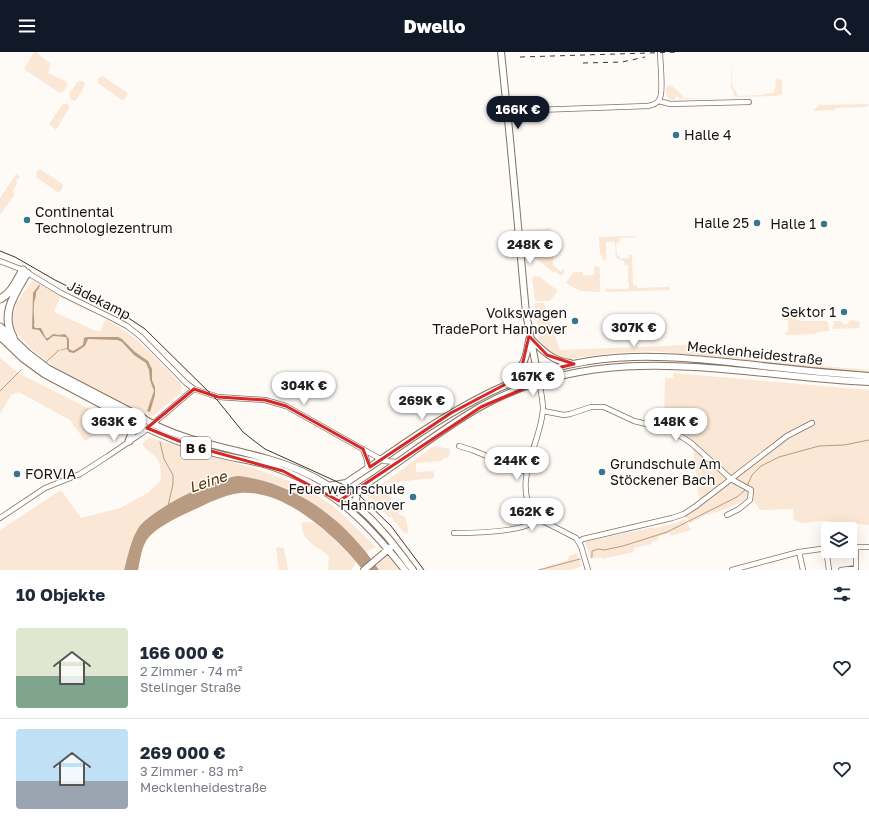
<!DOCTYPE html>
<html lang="de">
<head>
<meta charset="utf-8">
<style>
	:root { --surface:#fff; --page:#f2f2f3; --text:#1f2937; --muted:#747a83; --line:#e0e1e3; --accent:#111827 }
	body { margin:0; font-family:"Golos Text",sans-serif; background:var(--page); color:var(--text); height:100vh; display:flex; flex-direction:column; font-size:15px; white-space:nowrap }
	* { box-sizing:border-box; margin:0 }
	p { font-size:13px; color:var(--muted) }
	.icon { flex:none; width:22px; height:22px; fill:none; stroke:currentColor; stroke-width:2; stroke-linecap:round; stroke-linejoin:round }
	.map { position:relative; height:518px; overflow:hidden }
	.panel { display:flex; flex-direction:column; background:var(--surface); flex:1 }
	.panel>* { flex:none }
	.fabs { position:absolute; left:821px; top:470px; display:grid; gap:8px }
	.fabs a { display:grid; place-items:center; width:36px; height:36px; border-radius:4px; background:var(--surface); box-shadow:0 4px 16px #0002; font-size:20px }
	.price { position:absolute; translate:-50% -34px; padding:0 9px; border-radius:14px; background:#fff; color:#222; font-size:13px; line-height:26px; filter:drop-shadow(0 1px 2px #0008) }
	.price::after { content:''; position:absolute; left:50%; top:24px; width:12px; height:9px; margin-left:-6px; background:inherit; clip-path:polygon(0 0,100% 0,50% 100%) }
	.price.on { background:var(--accent); color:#fff }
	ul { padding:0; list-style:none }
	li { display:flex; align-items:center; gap:12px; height:100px; padding:0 16px }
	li+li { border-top:1px solid var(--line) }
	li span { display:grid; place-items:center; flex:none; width:112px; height:80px; border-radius:4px; color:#555 }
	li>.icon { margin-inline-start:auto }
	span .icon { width:48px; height:48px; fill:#fffc; stroke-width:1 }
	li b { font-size:17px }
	h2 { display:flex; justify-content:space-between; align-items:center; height:48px; padding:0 16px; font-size:17px }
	header { display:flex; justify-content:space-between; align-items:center; height:52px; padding:0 16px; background:var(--accent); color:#fff; font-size:18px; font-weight:800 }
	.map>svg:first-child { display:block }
</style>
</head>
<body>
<header><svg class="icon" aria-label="menu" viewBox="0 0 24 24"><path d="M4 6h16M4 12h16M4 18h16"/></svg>Dwello<svg class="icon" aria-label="search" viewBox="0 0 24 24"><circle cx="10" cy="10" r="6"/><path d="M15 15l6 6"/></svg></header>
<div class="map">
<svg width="869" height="518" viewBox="0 0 869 518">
	<rect width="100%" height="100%" fill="#fefaf6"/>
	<path fill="#fae7d5" d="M34,0H36L51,12L48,21L66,30L68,32L64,39L60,41L24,17Z
		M731,6L732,33L738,44L763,43L764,42L773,41L776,34L775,27L782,28V42L777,44L735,45L731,35Z
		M102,24L128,41L124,48H122L98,31V27Z
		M78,29H81L84,30L85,33L77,47L74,49L71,47L69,42Z
		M670,33L672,34L682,43L683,46H727L679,47V45H675V48H671C666,45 666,41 666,35Z
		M63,52H67L69,53V56L56,78L49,72Z
		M869,52V53L866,54V55L836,56L834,58L813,59L819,53Z
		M40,117L61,131L63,133L61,139L57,140L36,125L37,119Z
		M16,122L20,125L16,129L17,132L13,139L15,142L0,163V146Z
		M551,176L552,182L549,185V189L552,188V190L549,192V197L552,195V197L549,200L550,204L553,203V213L561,220L563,217L564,218V221L561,224L556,220L554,221L530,202V200L527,197L525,178Z
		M635,184V185L620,186L619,190L616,191L617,203L620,204V207L629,206V203H632L633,233H636L637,236L669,235V232L670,236L669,238L607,240L605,238L606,234L607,237H629V230H626L628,229V213H625L624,209L618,207L616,205L615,190H606V207H611L603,208L602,203H600L599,185Z
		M594,214L600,215V220L596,218L600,221V238L599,240L580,239L566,231L574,220H583V224L594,223Z
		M535,224L540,225L558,239L550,249H535L532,226Z
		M33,228L60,244L90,259V260L60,245L54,260L96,279H100L106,267L120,276L139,289L181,332L182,336L180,341L154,363L150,364C121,353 19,304 13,271C11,255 24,240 33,228Z
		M535,251H544L560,298L689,293V298L751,306V308L869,318V321L812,316L654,299L613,301L570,307L559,305L547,298L543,293L539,286Z
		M784,264L802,269H826L828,271L829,279L817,280L815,282L785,283V280H788V268H784Z
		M851,268L859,269L860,276L832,277L834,269H841C844,274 847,274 851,268Z
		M0,306L20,322L117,371L85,389L70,368L19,340L11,343L0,362Z
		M673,321L869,338V473L823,469L802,471L794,468L793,457L760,458L752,446L720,459L705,463L690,471L685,463L699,447L692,389L664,368L665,326H673Z
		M151,386L256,417L300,433L332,453L376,495L366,500C338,464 280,421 232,425C224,425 219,429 212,432C203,436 193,439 184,444C171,450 147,463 139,475C132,488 128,504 124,518H0V478L61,438L81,466L120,456L148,441L161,428C161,404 157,408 142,392L146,388Z
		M434,394L450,397L449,405L442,407V409L416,411V420L434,419V426L388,431L389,445H391L392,454H401V460H399V463L404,464L407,471L408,480L405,482L391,465H389L367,443Z
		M685,467L691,478L671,484L670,481L658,485V488L651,490L652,492L633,496L634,500L602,507V505L591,507L585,490L654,475L655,476L676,471Z
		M305,470L315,471L330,483L356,510L354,514L351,518H328L329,504C318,494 300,489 302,471Z
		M278,495L284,496L288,518H279L276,496Z
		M577,501L581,514L573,518H536L568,508L569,504Z
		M387,504L389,505L400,518H379L376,513Z"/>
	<path fill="#b89b80" d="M39,233H40L39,236L36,240C36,247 34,248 34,253C33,261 35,267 34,274L35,276H41L46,286H48L53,282L59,283L65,282L69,287V297L73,299L83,293L84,286L87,285H118L122,287L135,300L148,309L152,317V328L155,335V343L150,360L147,359L154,339L150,328L149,318L146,311L134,303L122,290L118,288L88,287L85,294L74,301L69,300L67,297L57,299H56L67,296V288L66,285L53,284L47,289L39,278L32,277L33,241Z
		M239,424C298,431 347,470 379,518H363C337,485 285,437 240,441C222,443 205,453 189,460C176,466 151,478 145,491C141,499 140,509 138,518H124C128,504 131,487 139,475C153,456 217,425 239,424Z"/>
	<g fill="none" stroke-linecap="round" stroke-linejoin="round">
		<path stroke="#b89b80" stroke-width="1" d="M46,310L58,299
			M0,339L21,318
			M160,390L164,407L173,423V432L168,454
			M747,434L752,423L761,414L779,405L819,394L844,393L869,388
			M591,505H592V499L598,497L604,498L623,494L667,480L737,445L745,438
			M539,518L580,507"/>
		<defs>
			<path id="minor" d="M659,49L670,52L749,50
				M507,59L648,54C653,53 657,52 659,48C664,42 660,9 660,0
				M0,209L23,218L61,241L114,267L127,274L141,285L186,331L194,337L218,345L265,348L286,354L384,409L397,410
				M539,330C541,339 543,349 543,358C540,394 511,429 535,465L576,486L581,494L588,518
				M543,359L564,363L570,362L591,355H604L634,369L671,378L691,391L731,427L751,438L750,448L739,457L727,463
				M459,394L472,398L526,420
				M363,397L367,408L368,416
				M0,466L45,436L80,422L108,404L142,381L194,337
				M454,481C473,481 525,481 538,467
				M579,490L583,487L672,466L684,462L696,454L787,384L812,371
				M850,495H869
				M826,496L829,518
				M799,500L803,518
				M732,518L799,500L828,496
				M841,518L856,516V495"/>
			<path id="major" d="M501,0L510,87L526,261L538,325
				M530,286C542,298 552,309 570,311
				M507,330C523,317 526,308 529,288
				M144,367C182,389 226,395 268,407C312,419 353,445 383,480C394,492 403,505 413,518
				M141,373C164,385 189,394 214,401C232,406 250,408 267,413C331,433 365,468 405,518
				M328,434L346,431
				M339,449L346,431C359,422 373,413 386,404C464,349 536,307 634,305C672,304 709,308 746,312C787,317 828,321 869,324
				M339,449C388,421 431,383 480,355C607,285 734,324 869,330
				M357,455L356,447L358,438
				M364,518L391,495"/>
			<path id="highway" d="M0,247C12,241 16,229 23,218
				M0,275L27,301L48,317L144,367
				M0,284L23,306L45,322L141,373
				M13,285C0,261 15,242 27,221
				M127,367C133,375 134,379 129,389"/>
		</defs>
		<use href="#minor" stroke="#857362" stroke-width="6"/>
		<use href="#major" stroke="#857362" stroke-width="8"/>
		<use href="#highway" stroke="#857362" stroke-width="9"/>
		<use href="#minor" stroke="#fff" stroke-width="4.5"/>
		<use href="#major" stroke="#fff" stroke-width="6"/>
		<use href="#highway" stroke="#fff" stroke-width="7"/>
		<path stroke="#3c352e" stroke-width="1" d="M0,199L15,205L55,228L121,261L145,277L218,349L243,380L253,388L265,397L342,432L357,441L391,474L424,518"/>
		<path stroke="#3c352e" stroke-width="1" stroke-dasharray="5 5" stroke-linecap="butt" d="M520,5L680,0
			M583,11L622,10L645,5"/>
	</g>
	<path fill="none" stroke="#d62828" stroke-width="3" stroke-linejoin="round" d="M529,284L547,303L574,312L537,321L539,330L481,355L339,449L283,419L189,393L147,376L194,337L218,345L265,348L286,354L363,397L370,415L451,361L504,333L522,314Z"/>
	<g fill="#38778b" stroke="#fff" stroke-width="1.5">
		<circle cx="676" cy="83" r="4"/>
		<circle cx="27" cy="168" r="4"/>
		<circle cx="757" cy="171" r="4"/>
		<circle cx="824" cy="172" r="4"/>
		<circle cx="844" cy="260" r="4"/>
		<circle cx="575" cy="269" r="4"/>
		<circle cx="602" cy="420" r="4"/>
		<circle cx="17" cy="422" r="4"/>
		<circle cx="413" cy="445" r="4"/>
	</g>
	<g text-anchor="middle" stroke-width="3" stroke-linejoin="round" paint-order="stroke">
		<rect fill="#fff" stroke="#5f5a55" stroke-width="1" x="181" y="385" width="30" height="22" rx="3"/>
		<g font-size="13" font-weight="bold" fill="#1a130c">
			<text x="196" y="401">B 6</text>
		</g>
		<g font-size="14" fill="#1a130c" stroke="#fff" text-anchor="end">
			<text x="684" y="88" text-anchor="start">Halle 4</text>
			<text x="35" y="165" text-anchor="start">Continental<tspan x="35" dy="16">Technologiezentrum</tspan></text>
			<text x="749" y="176">Halle 25</text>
			<text x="816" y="177">Halle 1</text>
			<text x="836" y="265">Sektor 1</text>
			<text x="567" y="266">Volkswagen<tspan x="567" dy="16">TradePort Hannover</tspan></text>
			<text x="610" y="417" text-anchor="start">Grundschule Am<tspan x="610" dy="16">Stöckener Bach</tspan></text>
			<text x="25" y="427" text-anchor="start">FORVIA</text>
			<text x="405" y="442">Feuerwehrschule<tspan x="405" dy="16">Hannover</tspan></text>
		</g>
		<g font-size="14" fill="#1a130c" stroke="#fff">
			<text transform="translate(99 248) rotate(27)" y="5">Jädekamp</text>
			<text transform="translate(755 301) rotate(6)" y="5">Mecklenheidestraße</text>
		</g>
		<g font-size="15" font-style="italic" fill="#593300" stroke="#fff">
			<text transform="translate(208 430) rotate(-19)" y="5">Leine</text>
		</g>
	</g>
</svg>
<div class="fabs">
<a><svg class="icon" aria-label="layers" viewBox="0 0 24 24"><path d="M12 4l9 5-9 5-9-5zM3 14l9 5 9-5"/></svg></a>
</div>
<b class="price on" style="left:518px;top:78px">166K €</b>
<b class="price" style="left:530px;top:213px">248K €</b>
<b class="price" style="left:634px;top:296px">307K €</b>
<b class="price" style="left:533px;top:345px">167K €</b>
<b class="price" style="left:304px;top:354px">304K €</b>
<b class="price" style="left:422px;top:369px">269K €</b>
<b class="price" style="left:114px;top:390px">363K €</b>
<b class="price" style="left:676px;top:390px">148K €</b>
<b class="price" style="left:517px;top:429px">244K €</b>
<b class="price" style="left:532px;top:480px">162K €</b>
</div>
<section class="panel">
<h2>10 Objekte<svg class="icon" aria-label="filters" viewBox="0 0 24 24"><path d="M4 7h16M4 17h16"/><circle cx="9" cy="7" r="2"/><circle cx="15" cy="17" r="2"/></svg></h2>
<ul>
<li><span style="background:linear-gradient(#dfe7d0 60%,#7fa58c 0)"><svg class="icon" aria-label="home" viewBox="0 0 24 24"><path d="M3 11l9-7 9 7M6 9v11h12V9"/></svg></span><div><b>166 000 €</b><p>2 Zimmer · 74 m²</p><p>Stelinger Straße</p></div><svg class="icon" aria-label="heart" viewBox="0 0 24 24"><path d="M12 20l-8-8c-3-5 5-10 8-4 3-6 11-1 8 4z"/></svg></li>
<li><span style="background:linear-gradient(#bfe0f5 65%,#9aa5b1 0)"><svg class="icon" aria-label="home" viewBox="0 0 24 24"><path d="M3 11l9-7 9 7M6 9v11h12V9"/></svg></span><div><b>269 000 €</b><p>3 Zimmer · 83 m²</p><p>Mecklenheidestraße</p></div><svg class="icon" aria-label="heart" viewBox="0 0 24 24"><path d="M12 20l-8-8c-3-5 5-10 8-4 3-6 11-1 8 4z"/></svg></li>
</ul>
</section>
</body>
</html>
